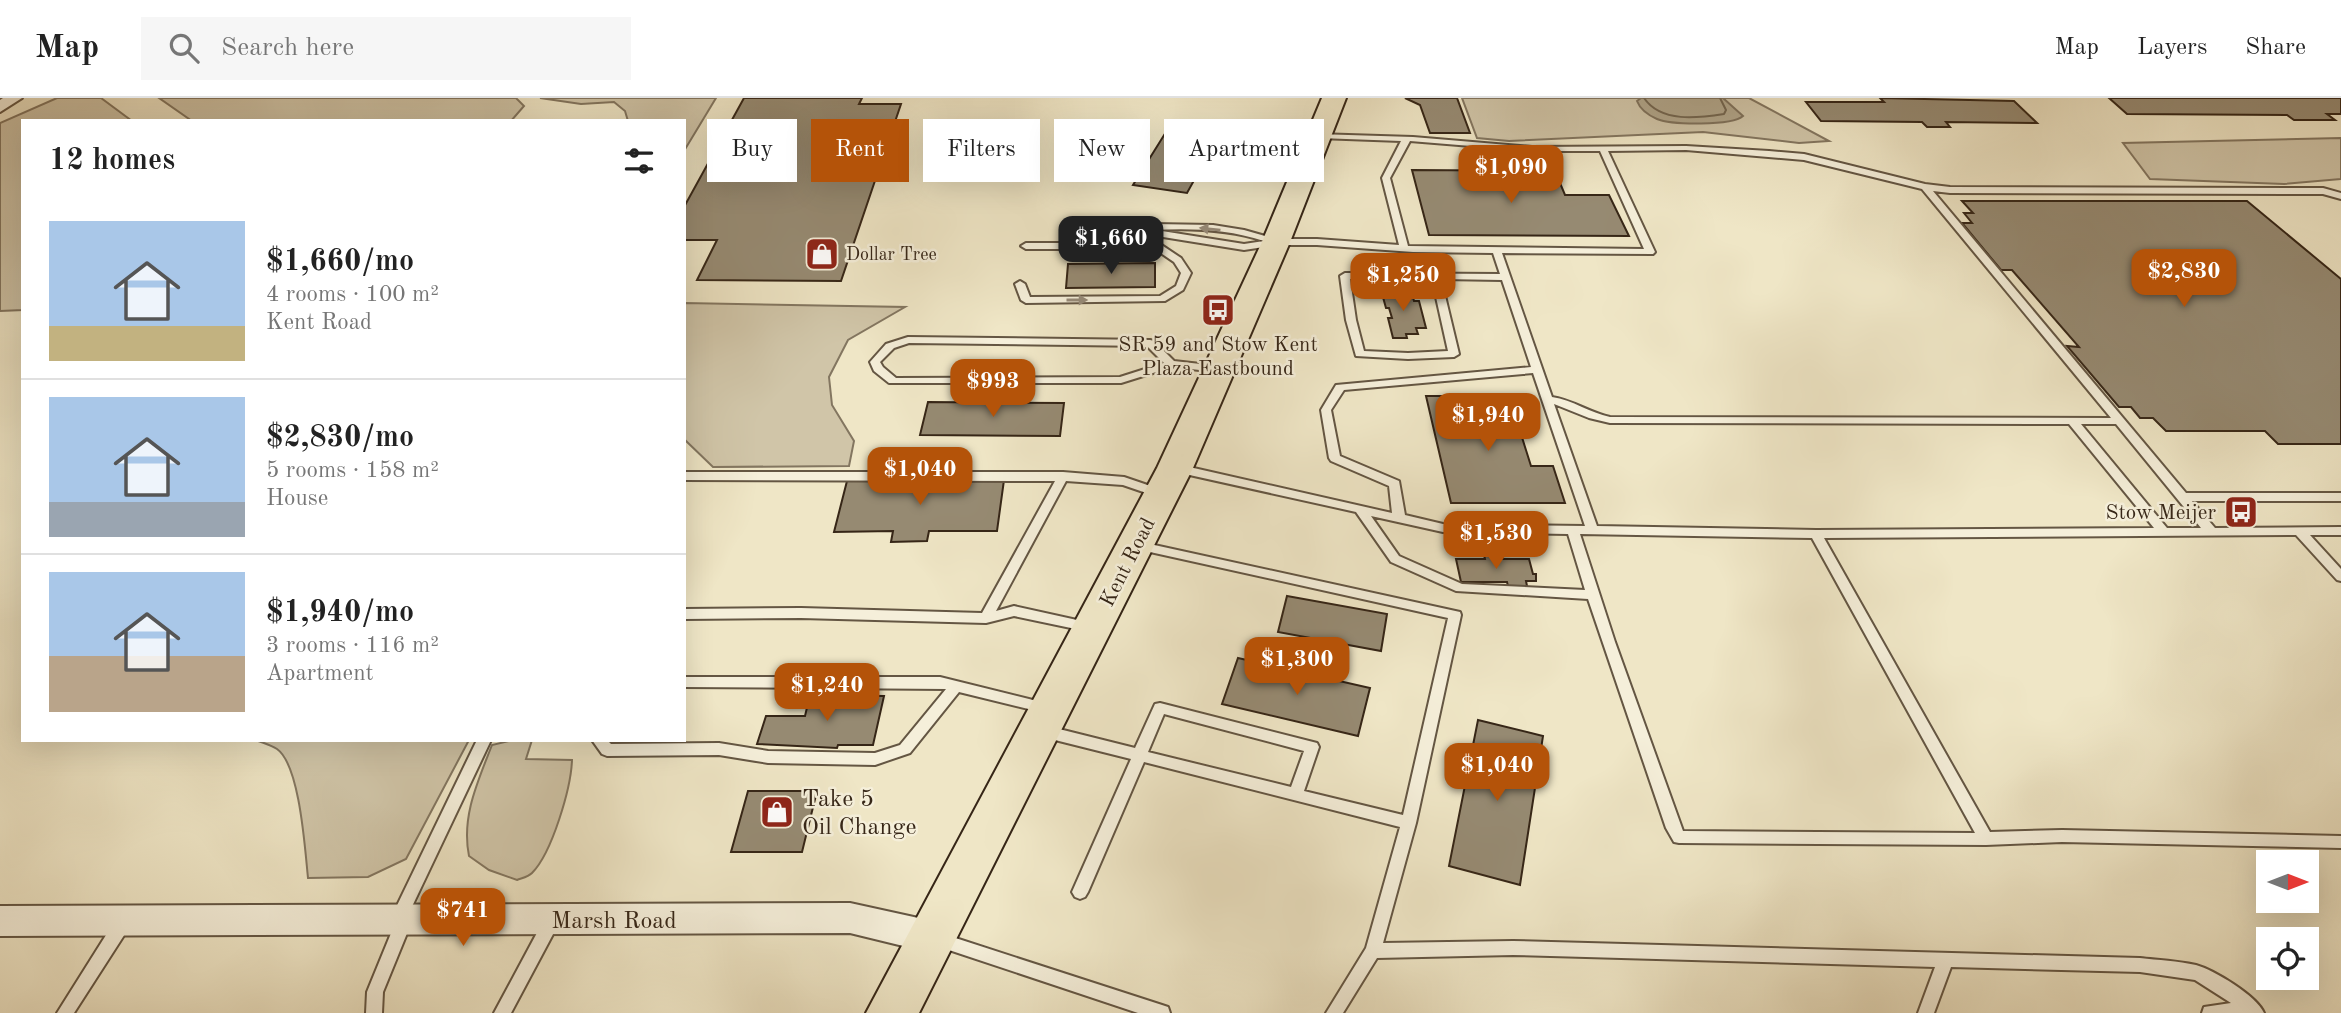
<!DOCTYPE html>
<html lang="en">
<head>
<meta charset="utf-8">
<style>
	:root { --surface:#fff; --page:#f6f6f6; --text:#222; --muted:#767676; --line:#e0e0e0; --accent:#b45309 }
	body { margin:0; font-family:"Old Standard TT",serif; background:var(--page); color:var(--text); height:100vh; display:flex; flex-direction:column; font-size:26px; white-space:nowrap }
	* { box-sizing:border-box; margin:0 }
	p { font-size:23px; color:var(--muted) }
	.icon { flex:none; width:38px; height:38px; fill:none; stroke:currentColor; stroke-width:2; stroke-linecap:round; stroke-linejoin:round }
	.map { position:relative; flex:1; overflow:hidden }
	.panel { position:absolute; left:21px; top:21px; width:665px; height:623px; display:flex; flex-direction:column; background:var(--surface); border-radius:0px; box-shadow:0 7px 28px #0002 }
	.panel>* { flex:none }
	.top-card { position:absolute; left:707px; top:21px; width:665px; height:63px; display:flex; gap:14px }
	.needle { width:46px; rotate:90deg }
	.tools { position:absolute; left:2256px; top:752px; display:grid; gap:14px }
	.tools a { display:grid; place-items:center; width:63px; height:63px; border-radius:0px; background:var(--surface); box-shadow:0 7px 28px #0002; font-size:35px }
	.price { position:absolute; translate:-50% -60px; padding:0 16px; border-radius:14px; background:var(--accent); color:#fff; font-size:23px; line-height:46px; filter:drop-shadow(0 2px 4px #0008) }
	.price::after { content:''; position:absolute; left:50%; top:42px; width:21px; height:16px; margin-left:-10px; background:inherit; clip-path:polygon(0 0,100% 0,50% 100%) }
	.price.current { background:#222; color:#fff }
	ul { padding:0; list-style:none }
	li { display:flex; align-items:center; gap:21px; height:175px; padding:0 28px }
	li+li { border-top:2px solid var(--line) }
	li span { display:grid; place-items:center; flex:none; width:196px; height:140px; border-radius:0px; color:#555 }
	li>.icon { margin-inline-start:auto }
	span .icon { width:84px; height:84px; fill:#fffc; stroke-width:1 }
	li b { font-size:30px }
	h2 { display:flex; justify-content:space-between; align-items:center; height:84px; padding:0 28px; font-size:30px }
	.tag { padding:0 24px; border-radius:0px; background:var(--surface); box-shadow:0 7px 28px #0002; font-size:24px; line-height:63px }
	.tag.current { background:var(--accent); color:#fff }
	header { display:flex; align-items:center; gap:42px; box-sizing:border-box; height:98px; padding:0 35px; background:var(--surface); border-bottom:2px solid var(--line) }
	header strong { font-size:33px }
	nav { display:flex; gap:38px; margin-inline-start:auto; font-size:24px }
	.search { width:490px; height:63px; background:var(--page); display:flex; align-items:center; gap:18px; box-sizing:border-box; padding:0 24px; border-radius:0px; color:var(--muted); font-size:26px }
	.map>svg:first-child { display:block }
</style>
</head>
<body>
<header>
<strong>Map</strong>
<div class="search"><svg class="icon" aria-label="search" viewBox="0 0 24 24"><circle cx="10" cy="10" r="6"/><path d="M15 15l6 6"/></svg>Search here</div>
<nav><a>Map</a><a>Layers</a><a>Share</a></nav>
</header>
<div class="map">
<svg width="2341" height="915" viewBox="0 0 2341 915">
	<rect width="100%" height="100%" fill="#efe6c6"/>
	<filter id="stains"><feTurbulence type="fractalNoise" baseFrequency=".00286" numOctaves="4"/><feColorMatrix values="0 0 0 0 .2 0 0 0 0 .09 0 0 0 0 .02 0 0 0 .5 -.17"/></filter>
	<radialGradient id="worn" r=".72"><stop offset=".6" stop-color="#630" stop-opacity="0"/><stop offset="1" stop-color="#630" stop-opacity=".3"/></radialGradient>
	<path fill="#d0c5a8" stroke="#837660" stroke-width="2" d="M57,0H101L132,23H23V212L0,213V25Z
		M159,0H516L524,8L511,23H192Z
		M540,0H716L684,53V23H628L625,13L614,4L581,6Z
		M1462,0H1749L1829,43L1799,45L1703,34L1509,43L1477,40Z
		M2341,40V81L2284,86L2150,81L2123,45Z
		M684,205L905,209L848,242L829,279L832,307L854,343L849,368L713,369L684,341Z
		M256,642H469L406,761L368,779L308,780C305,752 300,667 277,651C271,647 263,645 256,642Z
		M513,642H532L526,661L572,662C571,690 552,755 532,775C528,779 522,780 517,782L489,772L469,758C461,719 478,683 492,647Z"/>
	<path fill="#b0a58a" stroke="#7f725c" stroke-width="2" d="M1641,0H1723L1743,18C1732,28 1671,27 1657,21C1648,17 1640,11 1637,3Z"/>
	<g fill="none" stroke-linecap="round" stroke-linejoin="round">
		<path stroke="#736650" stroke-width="2" d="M1644,0C1661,25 1698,20 1724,16L1726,12L1720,0"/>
	</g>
	<path fill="#968a72" stroke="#362617" stroke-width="2" d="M744,0H862L859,6H901L841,183L697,182L717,142H684V109Z
		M1405,0H1457L1470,35H1430L1420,7Z
		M1880,0L2014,3L2037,25L1946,24L1950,29H1927L1922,24L1821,23L1806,4H1884Z
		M2109,0H2341V16H2327L2335,22H2294L2287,17L2127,16Z
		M1166,34L1217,41L1187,95L1133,87Z
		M1412,72L1555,73L1565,97H1609L1629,138L1429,137Z
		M1962,103H2247L2341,181V346H2278L2265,333H2166L2153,320H2140L2131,309H2119L2067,248L2079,249L2012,172H2001L1962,125H1972L1964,115H1973Z
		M1155,165V189L1066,190L1068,166Z
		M1381,192H1411L1414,203H1419L1426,230H1416L1418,236H1406L1407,240H1393L1388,220H1392L1389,210H1386Z
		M1426,298H1509L1531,368H1553L1565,405H1451Z
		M928,304L1064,305L1060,338L920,337Z
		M1004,382L997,433H929L927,443L891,444L893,433L834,434L847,383Z
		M1484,457H1501L1503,461H1529L1533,476H1536V483H1526L1527,488H1508L1507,484H1461L1456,461H1485Z
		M1287,498L1387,516L1381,553L1278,534Z
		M1238,560L1370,590L1358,638L1222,606Z
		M810,597L884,598L873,647H838L837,650L757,646L766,618H805Z
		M1478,622L1543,638L1520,787L1449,768Z
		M748,693H817L802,754H731Z"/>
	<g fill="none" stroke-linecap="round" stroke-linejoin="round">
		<defs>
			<path id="service" d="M1316,36L1413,39L1532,49L1686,48L1769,53L1804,56L1925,86L1950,89L2323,90L2341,95V101L2323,96L1950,95L1933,93L2186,395H2341V403H2192L2215,430L2341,429V437H2310L2341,471V483L2337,482L2296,437L1824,440L1990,734L2062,732L2341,738V750L2062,744L1986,747L1679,745L1674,744L1666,730L1588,501L1456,493L1391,464L1356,414L1176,374L1170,370L1176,366L1392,415L1389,388L1331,363L1329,360L1321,312L1336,287L1531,269L1502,182L1441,181L1459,256L1454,259L1408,261L1356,258L1346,222L1340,178L1345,175L1500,176L1493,155L1413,154L1317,147H1276L1244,152L1163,139L1157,144L1181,160L1191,175L1183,192L1165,203L1026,205L1021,202L1015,186L1020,183L1025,186L1030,199L1160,198L1176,188L1181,175L1174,164L1149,147L1133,151H1026L1021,148L1026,145H1133L1148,142L1154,137L1121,132V128L1124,127L1244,146L1264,143C1228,131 1190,130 1153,132L1148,129L1153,126L1213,127L1244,132L1276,141H1317L1399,147L1382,80L1401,43L1319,40H1316ZM1410,43L1532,53H1600L1644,151L1408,148L1390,80ZM1686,52L1804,62L1922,91L2111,320L1610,319C1590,315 1573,302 1552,299L1502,155L1653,156L1655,154L1608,53ZM1350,181H1432L1448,253L1408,255L1364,253L1356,222ZM1533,275L1585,428L1443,426L1405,417L1399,383L1340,358L1331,312L1344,292ZM1554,306L1589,320L1610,325L2069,326L2154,430L1816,432L1597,428ZM2081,326H2116L2201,430H2167ZM1371,418L1443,434L1568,436L1585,492L1462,486L1399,458ZM1580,436L1812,440L1975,735L1683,733L1615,544Z
				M908,239L1150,242L1154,243L1174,263L1218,268L1223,271L1218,274L1172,269L1121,285H889L874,273L870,264L886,246ZM909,245L1147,248L1164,265L1120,279L896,280L883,269L880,264L894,250Z
				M684,374H1063L1124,379L1165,393L1167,396L1161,400L1123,387L1066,383L996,513L1014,508L1095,526L1096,529L1095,532L1090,534L1014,518L986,525L801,520L684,521V511L801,510L982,515L1055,383L684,382Z
				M1136,443L1460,514L1461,517L1416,725L1383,845L1513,843L2140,860C2158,862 2178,863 2196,867C2214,872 2257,898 2264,915H2202L2204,909L2231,905L2195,882L2140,874L1951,869L1934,915H1918L1935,869L1513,857L1377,860L1343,915H1326L1366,850L1400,729L1144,664L1088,794L1085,799L1080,801L1075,799L1072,794L1131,661L1043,639L1038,637L1036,633L1038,629L1043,627L1135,650L1155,606L1160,605L1317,645L1319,649L1304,693L1403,717L1448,520L1132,450L1130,447L1132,444ZM1164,616L1304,653L1291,689L1148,654Z
				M684,579H940L1045,605L1050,606L1052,610L1050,614L1045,615L959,594L910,655L875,667L768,665L719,657L607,658L602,656L592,642H607L611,646L719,645L768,653L875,655L900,647L946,591L684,589Z
				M477,642H491L408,817L412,823L383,894L382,915H366L367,894L394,828L390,822Z
				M124,816L130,818L132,823L130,828L74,915H57L118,818Z
				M552,816L558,818L560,823L511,915H494L546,818Z
				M940,835L1162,907L1168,909L1170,915H1138L934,847L932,842L934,837Z"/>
			<path id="minor" d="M3,0H22L0,14V2Z
				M850,805L932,823L944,828L949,839L944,850L932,855L850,835L0,838V808Z"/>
			<path id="primary" d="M1322,0H1346L1290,144L1193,370L919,915H866L1157,370L1262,144Z"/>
		</defs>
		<use href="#service" stroke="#645643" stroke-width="4"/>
		<use href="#minor" stroke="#645643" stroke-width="4"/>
		<use href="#primary" stroke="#362617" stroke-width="4"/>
		<use href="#service" fill="#f5efda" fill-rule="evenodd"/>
		<use href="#minor" fill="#f5efda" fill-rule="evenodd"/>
		<use href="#primary" fill="#efe6c6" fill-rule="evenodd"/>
	</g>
	<defs><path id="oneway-solid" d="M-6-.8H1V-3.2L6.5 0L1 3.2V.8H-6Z" transform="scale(1.75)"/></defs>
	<g fill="#968a78">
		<use href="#oneway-solid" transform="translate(1210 131) rotate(-174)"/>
		<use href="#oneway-solid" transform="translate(1077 202)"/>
	</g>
	<defs>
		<symbol id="shop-square" viewBox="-11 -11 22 22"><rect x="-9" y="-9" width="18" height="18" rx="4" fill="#8f2418" stroke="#f5efda"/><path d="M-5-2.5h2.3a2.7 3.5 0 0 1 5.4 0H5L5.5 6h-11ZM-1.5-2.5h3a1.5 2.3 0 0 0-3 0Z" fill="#fff"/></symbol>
		<symbol id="bus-square" viewBox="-11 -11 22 22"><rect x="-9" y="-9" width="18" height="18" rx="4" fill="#8f2418" stroke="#f5efda"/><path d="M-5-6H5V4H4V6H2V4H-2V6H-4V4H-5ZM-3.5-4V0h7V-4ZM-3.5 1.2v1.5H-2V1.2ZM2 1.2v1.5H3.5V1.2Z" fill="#fff"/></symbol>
	</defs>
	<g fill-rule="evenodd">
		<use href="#shop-square" x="803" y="137" width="38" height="38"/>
		<use href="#bus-square" x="1199" y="193" width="38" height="38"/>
		<use href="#bus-square" x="2222" y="395" width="38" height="38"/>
		<use href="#shop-square" x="758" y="695" width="38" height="38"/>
	</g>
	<g text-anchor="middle" stroke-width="5" stroke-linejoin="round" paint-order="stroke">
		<g font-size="18" fill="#362617" stroke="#f5efda" text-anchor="start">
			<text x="846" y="162">Dollar Tree</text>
		</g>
		<g font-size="21" fill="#362617" stroke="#f5efda">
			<text x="1218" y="253">SR 59 and Stow Kent<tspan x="1218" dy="24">Plaza Eastbound</tspan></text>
			<text x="2216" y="421" text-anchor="end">Stow Meijer</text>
		</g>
		<g font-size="21" fill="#362617" stroke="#f5efda">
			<text transform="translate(1127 464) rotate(-63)" y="7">Kent Road</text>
		</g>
		<g font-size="24" fill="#362617" stroke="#f5efda" text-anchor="start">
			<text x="802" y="708">Take 5<tspan x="802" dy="28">Oil Change</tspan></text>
		</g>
		<g font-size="24" fill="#362617" stroke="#f5efda">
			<text x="614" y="830">Marsh Road</text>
		</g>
	</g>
	<rect width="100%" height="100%" filter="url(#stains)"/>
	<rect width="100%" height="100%" fill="url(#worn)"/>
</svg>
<div class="tools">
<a><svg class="needle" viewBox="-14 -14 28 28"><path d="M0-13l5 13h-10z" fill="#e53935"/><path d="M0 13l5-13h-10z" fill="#767676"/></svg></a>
<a><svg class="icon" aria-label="locate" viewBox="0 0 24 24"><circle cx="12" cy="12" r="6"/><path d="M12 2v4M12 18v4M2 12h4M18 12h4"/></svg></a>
</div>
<b class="price" style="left:1511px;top:107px">$1,090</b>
<b class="price current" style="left:1111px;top:178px">$1,660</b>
<b class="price" style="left:2184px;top:211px">$2,830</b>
<b class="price" style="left:1403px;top:215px">$1,250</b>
<b class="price" style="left:993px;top:321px">$993</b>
<b class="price" style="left:1488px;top:355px">$1,940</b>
<b class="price" style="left:920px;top:409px">$1,040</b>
<b class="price" style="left:1496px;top:473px">$1,530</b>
<b class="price" style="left:1297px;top:599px">$1,300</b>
<b class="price" style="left:827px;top:625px">$1,240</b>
<b class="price" style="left:1497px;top:705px">$1,040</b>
<b class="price" style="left:463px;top:850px">$741</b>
<div class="top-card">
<a class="tag">Buy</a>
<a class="tag current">Rent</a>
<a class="tag">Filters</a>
<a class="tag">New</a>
<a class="tag">Apartment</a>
</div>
<section class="panel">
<h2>12 homes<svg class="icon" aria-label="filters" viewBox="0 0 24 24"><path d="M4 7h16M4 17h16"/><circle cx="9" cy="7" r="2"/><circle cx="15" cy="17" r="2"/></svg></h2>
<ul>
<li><span style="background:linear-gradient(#a9c7e8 75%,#c2b280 0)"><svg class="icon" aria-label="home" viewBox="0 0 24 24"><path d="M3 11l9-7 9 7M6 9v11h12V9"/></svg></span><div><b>$1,660/mo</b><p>4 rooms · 100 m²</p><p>Kent Road</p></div></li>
<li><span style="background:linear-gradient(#a9c7e8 75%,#9aa5b1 0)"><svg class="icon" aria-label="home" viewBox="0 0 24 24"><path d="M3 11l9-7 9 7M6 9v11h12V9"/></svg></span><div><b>$2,830/mo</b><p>5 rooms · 158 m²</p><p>House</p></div></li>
<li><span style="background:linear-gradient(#a9c7e8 60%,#b9a48a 0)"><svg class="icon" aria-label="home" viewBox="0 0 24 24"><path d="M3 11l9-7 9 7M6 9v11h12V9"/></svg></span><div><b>$1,940/mo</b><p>3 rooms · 116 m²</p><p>Apartment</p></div></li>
</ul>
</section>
</div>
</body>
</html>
